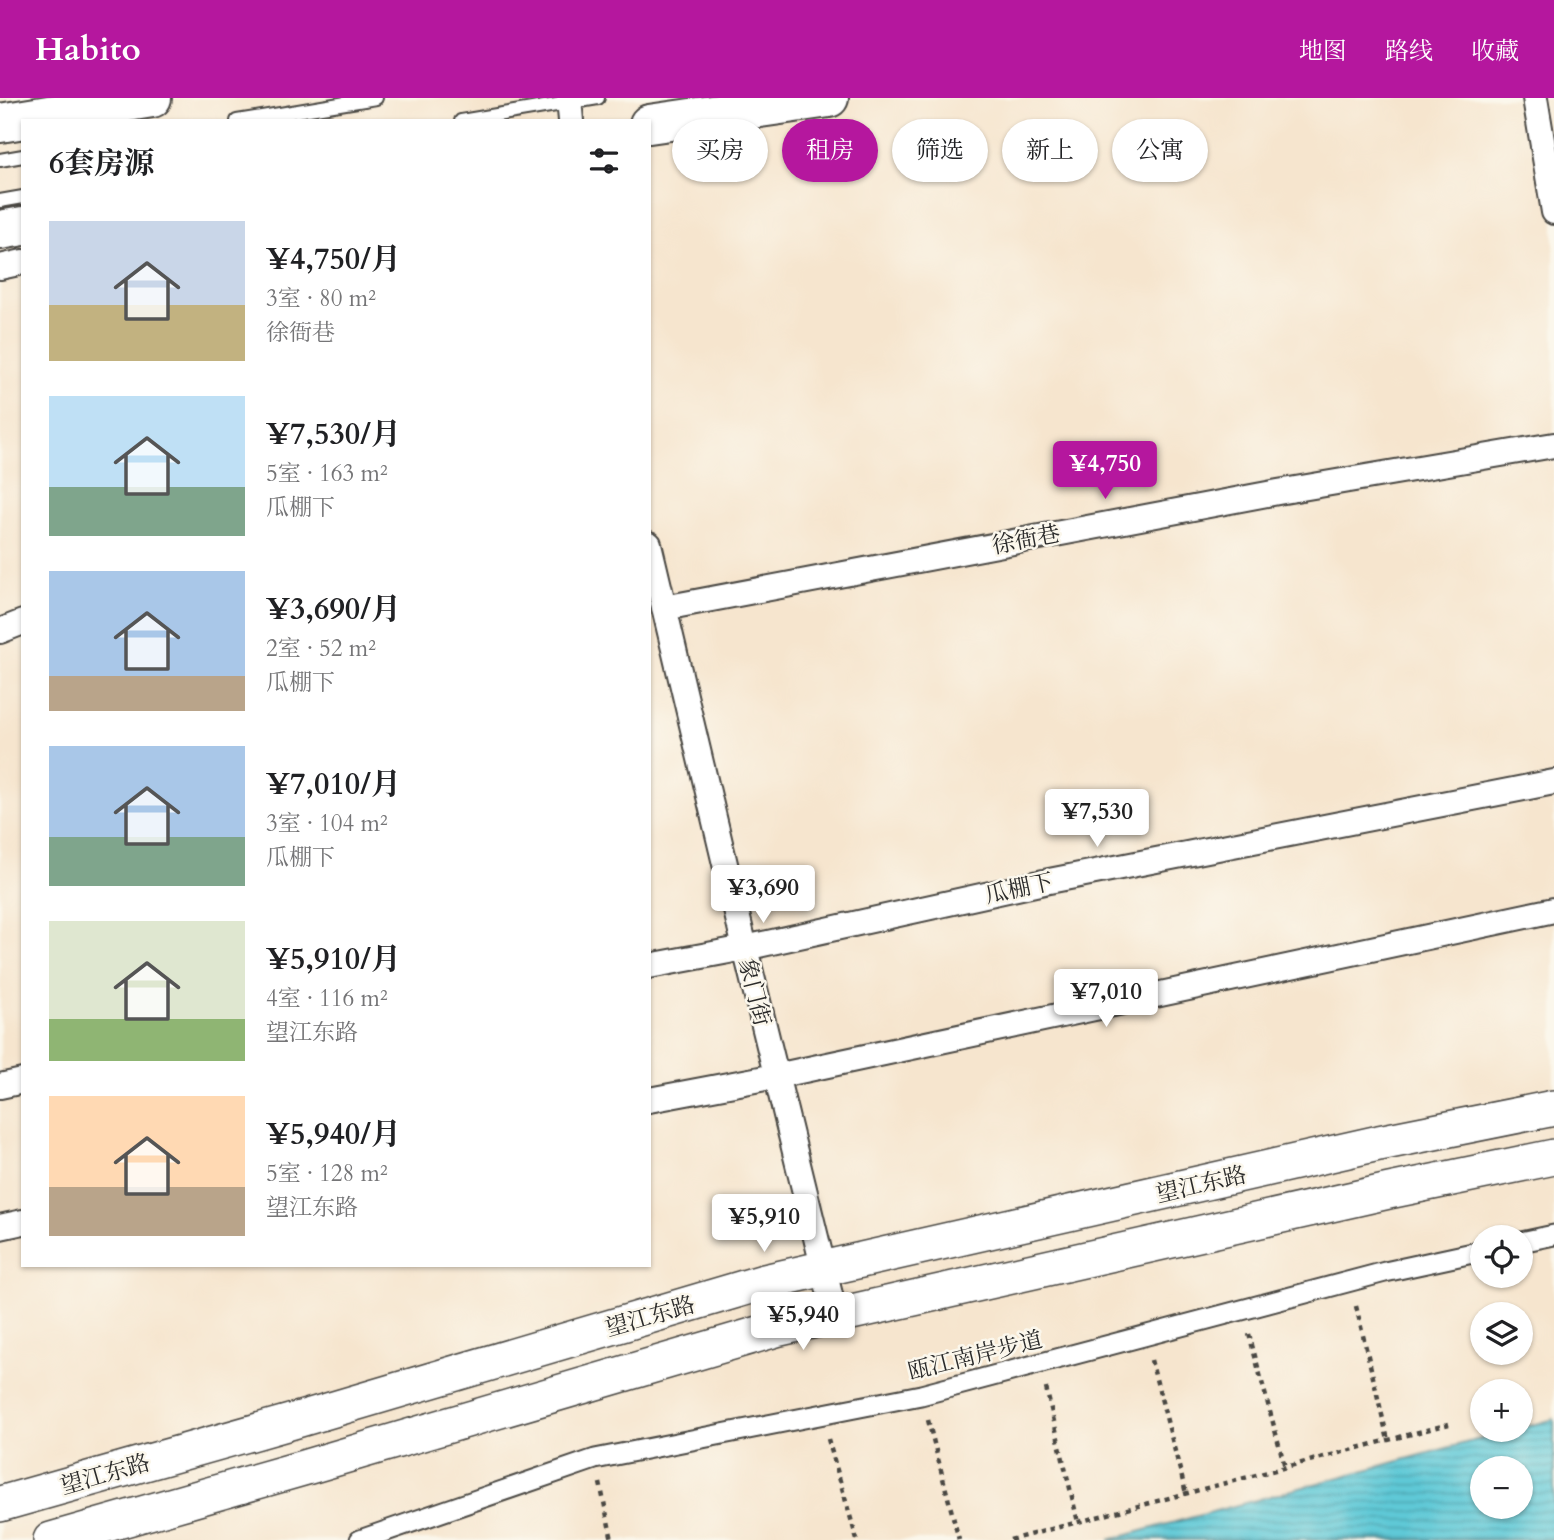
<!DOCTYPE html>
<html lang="zh">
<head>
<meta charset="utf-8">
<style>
	:root { --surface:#fff; --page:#f2f2f2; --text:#202124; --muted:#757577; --accent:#b5179e }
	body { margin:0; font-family:Cardo,"Noto Serif SC",serif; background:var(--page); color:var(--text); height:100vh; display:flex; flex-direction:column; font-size:26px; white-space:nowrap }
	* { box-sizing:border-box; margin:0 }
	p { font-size:23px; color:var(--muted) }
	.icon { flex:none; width:38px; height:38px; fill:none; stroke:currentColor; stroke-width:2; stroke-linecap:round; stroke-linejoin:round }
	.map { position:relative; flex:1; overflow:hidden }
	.details { position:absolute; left:21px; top:21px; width:630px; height:1148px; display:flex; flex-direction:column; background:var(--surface); border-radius:0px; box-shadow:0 2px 5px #0004 }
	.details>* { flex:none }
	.top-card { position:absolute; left:672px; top:21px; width:665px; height:63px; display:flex; gap:14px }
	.tools { position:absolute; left:1470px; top:1127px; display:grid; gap:14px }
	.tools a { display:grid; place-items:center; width:63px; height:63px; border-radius:50%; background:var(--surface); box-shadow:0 2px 5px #0004; font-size:35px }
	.price { position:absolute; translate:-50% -60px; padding:0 16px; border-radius:7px; background:#fff; color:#222; font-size:23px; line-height:46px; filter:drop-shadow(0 2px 4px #0008) }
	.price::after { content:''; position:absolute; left:50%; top:42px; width:21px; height:16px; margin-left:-10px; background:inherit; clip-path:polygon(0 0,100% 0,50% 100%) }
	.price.on { background:var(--accent); color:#fff }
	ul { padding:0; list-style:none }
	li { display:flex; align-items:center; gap:21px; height:175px; padding:0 28px }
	li span { display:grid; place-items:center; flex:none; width:196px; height:140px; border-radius:0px; color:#555 }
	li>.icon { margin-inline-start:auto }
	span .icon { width:84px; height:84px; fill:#fffc; stroke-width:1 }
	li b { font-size:30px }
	h2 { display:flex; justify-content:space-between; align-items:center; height:84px; padding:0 28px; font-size:30px }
	.pill { padding:0 24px; border-radius:32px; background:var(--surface); box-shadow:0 2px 5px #0004; font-size:24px; line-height:63px }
	.pill.on { background:var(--accent); color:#fff }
	header { display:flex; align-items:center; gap:42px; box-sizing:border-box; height:98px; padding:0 35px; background:var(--accent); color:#fff }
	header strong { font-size:33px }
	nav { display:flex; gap:38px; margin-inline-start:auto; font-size:24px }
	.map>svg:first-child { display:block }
</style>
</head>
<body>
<header>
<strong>Habito</strong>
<nav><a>地图</a><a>路线</a><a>收藏</a></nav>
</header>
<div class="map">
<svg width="1554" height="1442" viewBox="0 0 1554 1442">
	<defs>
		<pattern id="water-rules" width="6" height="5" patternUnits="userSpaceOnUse" patternTransform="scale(1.75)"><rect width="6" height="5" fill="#5ec9d7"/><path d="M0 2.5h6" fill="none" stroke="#4ea3af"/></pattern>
	</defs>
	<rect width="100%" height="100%" fill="#fbf7ec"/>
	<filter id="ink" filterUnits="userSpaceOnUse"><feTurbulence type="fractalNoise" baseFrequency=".0143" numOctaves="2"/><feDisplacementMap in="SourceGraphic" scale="14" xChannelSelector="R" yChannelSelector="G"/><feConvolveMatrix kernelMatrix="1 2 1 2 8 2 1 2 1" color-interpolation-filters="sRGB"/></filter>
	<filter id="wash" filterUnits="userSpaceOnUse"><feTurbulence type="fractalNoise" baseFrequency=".00686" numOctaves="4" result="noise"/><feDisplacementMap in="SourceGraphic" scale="28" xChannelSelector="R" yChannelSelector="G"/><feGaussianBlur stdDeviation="1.57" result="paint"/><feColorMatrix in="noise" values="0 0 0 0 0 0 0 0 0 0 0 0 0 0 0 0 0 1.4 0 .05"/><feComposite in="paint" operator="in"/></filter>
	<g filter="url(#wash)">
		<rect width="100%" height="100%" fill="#f6e5ce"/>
		<path fill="url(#water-rules)" stroke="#447a81" stroke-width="2" fill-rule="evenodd" d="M1554,1321V1442H1109L1513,1332H1521V1330ZM1482,1370H1521V1409H1482Z"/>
	</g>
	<g filter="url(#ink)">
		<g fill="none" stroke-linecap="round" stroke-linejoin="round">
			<defs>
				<path id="service" d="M237,23L376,0
					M461,23L598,0
					M0,62L23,58
					M0,103L23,99"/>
				<path id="pedestrian" d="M1521,1144L1554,1137
					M360,1442L595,1361L921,1297L1385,1174L1482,1153"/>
				<path id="minor" d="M569,0L571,23
					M1535,0L1554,114
					M0,169L23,164
					M649,446L745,850L835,1217
					M664,510L1278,394L1554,347
					M0,533L23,524
					M649,868L745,850L1044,784L1554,684
					M0,988L23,983
					M649,1002L776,978L1554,812
					M0,1129L23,1124"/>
				<path id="secondary" d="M0,1406L290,1324L764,1184L1379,1045L1554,1010
					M51,1442L303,1370L776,1231L1389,1093L1554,1059"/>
				<path id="primary" d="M0,25L152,0
					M649,26L829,0
					M0,132L23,128"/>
			</defs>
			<use href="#service" stroke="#494743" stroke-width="16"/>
			<use href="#pedestrian" stroke="#494743" stroke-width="23"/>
			<use href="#minor" stroke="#494743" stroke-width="28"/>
			<use href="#secondary" stroke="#494743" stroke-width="38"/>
			<use href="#primary" stroke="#494743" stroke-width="42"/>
			<path stroke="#494743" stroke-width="4.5" stroke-dasharray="5 5" stroke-linecap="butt" d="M1356,1208L1388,1342
				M1249,1236L1285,1369
				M1151,1262L1186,1395
				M1046,1290L1078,1424
				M928,1322L959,1442
				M828,1341L857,1442
				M600,1385L612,1442
				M1010,1442L1449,1326"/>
			<use href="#service" stroke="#fff" stroke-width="12"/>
			<use href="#pedestrian" stroke="#fff" stroke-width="19"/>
			<use href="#minor" stroke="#fff" stroke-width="24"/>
			<use href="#secondary" stroke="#fff" stroke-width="35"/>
			<use href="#primary" stroke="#fff" stroke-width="38"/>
		</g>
	</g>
	<g text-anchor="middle" stroke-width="5" stroke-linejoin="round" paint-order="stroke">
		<g font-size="23" fill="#2b2b2b" stroke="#fbf7ec">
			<text transform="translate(1026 441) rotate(-11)" y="8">徐衙巷</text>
			<text transform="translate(1019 790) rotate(-12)" y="8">瓜棚下</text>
			<text transform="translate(755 894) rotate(76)" y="8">象门街</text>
			<text transform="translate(1201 1086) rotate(-13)" y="8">望江东路</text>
			<text transform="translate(650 1218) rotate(-16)" y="8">望江东路</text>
			<text transform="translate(975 1257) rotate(-14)" y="8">瓯江南岸步道</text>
			<text transform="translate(105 1376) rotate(-16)" y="8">望江东路</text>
		</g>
	</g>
</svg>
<div class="tools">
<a><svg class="icon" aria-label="locate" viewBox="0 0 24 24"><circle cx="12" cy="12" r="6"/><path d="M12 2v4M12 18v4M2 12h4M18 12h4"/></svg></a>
<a><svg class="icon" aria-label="layers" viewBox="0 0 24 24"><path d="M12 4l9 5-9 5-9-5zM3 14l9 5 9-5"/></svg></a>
<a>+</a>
<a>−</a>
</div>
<b class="price on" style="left:1105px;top:403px">¥4,750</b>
<b class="price" style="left:1097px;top:751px">¥7,530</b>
<b class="price" style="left:763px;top:827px">¥3,690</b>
<b class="price" style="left:1106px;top:931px">¥7,010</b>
<b class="price" style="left:764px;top:1156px">¥5,910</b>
<b class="price" style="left:803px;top:1254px">¥5,940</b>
<div class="top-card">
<a class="pill">买房</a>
<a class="pill on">租房</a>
<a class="pill">筛选</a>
<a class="pill">新上</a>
<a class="pill">公寓</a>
</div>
<section class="details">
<h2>6套房源<svg class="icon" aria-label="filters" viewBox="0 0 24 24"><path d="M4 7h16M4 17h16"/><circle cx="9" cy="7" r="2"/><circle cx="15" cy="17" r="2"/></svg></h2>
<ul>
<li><span style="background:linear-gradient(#c9d6e8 60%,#c2b280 0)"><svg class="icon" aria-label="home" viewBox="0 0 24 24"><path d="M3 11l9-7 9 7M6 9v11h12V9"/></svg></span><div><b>¥4,750/月</b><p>3室 · 80 m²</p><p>徐衙巷</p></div></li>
<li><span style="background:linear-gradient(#bfe0f5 65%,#7fa58c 0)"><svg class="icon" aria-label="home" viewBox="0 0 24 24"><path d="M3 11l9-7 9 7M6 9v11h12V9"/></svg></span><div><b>¥7,530/月</b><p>5室 · 163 m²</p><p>瓜棚下</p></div></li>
<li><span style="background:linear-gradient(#a9c7e8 75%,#b9a48a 0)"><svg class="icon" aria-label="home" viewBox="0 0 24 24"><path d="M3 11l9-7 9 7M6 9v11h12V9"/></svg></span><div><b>¥3,690/月</b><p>2室 · 52 m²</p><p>瓜棚下</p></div></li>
<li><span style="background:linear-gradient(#a9c7e8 65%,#7fa58c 0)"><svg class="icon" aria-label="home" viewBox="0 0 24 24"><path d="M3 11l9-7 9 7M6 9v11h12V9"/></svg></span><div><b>¥7,010/月</b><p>3室 · 104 m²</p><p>瓜棚下</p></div></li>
<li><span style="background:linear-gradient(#dfe7d0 70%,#8fb573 0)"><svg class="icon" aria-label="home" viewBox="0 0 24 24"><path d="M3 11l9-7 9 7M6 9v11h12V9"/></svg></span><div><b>¥5,910/月</b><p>4室 · 116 m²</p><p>望江东路</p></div></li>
<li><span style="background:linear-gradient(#ffd9b3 65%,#b9a48a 0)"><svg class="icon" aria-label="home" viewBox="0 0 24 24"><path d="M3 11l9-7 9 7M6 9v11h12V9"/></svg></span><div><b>¥5,940/月</b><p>5室 · 128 m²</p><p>望江东路</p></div></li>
</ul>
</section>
</div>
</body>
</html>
